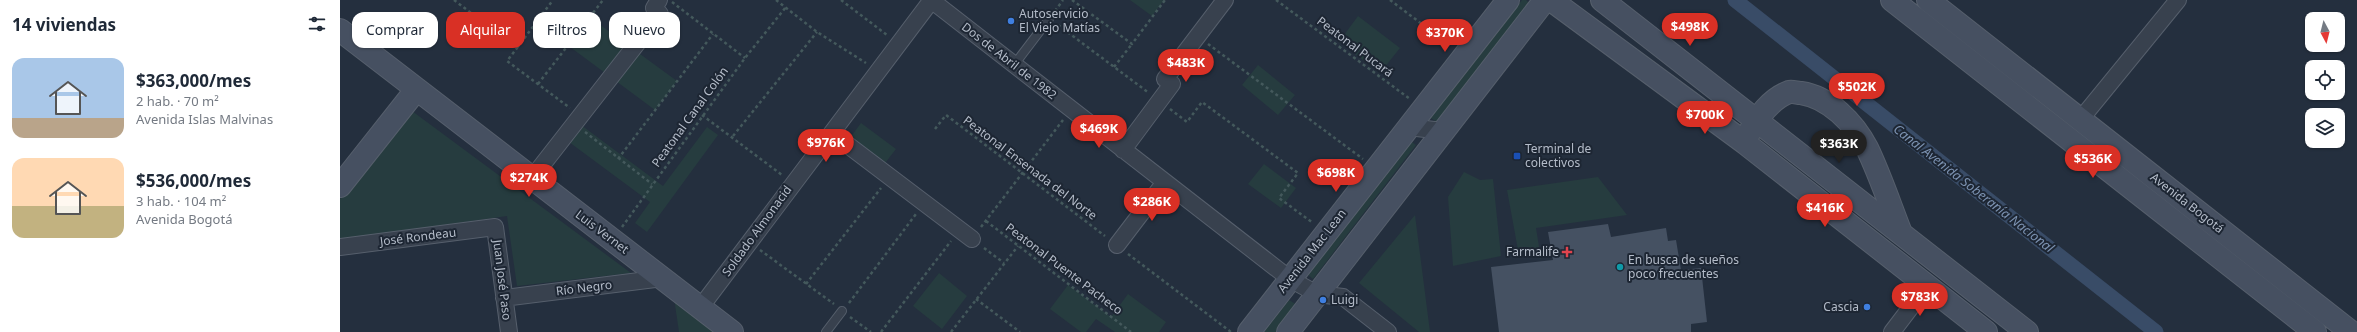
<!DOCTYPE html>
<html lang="es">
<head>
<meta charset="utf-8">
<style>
	:root { --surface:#fff; --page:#f6f6f7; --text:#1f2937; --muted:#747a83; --accent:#d93025 }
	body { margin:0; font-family:"Noto Sans",sans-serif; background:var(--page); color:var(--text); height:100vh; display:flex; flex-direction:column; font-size:15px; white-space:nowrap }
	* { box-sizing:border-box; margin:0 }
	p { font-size:13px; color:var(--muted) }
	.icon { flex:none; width:22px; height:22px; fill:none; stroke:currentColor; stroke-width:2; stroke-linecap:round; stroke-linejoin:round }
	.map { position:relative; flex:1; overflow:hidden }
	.details { display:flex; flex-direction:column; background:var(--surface); width:340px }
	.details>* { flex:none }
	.top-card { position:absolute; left:12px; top:12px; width:380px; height:36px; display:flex; gap:8px }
	.needle { width:26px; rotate:173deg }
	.fabs { position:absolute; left:1965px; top:12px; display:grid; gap:8px }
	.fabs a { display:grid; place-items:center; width:40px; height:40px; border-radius:8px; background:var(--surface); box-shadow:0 1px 3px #0004; font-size:20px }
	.price { position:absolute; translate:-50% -34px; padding:0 9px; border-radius:14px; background:var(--accent); color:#fff; font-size:13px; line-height:26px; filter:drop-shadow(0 1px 2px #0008) }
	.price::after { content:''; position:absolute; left:50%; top:24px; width:12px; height:9px; margin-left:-6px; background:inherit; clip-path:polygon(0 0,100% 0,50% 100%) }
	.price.current { background:#222; color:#fff }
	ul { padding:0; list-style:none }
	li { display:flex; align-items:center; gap:12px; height:100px; padding:0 12px }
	li span { display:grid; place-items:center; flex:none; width:112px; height:80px; border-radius:12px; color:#555 }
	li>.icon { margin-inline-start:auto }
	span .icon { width:48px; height:48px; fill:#fffc; stroke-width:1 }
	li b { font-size:17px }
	h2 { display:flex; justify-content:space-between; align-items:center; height:48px; padding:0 12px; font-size:17px }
	.pill { padding:0 14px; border-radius:12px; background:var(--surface); box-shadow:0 1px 3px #0004; font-size:14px; line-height:36px }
	.pill.current { background:var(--accent); color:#fff }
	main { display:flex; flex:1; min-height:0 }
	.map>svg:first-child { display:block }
</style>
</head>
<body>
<main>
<section class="details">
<h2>14 viviendas<svg class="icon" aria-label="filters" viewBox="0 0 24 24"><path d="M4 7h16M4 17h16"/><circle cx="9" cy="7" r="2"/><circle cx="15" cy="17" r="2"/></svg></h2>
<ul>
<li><span style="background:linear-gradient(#a9c7e8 75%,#b9a48a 0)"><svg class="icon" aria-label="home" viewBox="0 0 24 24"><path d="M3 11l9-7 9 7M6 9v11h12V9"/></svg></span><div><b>$363,000/mes</b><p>2 hab. · 70 m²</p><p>Avenida Islas Malvinas</p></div></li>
<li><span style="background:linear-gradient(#ffd9b3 60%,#c2b280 0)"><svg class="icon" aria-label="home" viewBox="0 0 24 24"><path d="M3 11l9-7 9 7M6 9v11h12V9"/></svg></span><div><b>$536,000/mes</b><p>3 hab. · 104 m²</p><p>Avenida Bogotá</p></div></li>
</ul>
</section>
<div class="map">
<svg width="2017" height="332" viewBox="0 0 2017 332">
	<rect width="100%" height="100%" fill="#242f3e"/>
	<path fill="#263c3f" d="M790,0H824L812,16Z
		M1182,0H1186L1192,6L1100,124L1089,117Z
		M248,16L337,81L315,110L226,44Z
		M1018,16L1060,48L1040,73L999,42Z
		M918,65L955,95L938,115L902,85Z
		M72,111L291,273L177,286L167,216L0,240V199Z
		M521,123L556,149L542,167L507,142Z
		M241,125L323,186L367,127L378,135L307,232L295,223L310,202L229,142Z
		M1068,139L1076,145L973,279L966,273Z
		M924,164L956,188L941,208L908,184Z
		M1124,172L1140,180L1153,179L1161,256L1113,266L1108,197Z
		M1258,177L1287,215L1196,228L1201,259L1178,250L1167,190Z
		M1075,215L1090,332H1079L1019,283Z
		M599,273L627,296L602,329L573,306Z
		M728,285L771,317L788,294L826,322L819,332H775L756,319L746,332H741L710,309Z
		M334,298L374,332H339Z
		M949,300L957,305L936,332H924Z"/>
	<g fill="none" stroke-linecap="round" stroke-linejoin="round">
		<path stroke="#394c67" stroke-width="15" d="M1395,0L1816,332"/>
	</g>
	<path fill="#455162" d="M1268,224L1271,237L1326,228L1328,241L1336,240L1341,270L1361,268L1367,322L1351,324V332H1159L1151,267L1213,260L1208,232Z"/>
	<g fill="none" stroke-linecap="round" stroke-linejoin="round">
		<defs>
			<path id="lane" d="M674,65L709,19
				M486,332L502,311"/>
			<path id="street" d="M591,0L950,279L977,294L1003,297L1048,332
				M1740,120L1838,0
				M1068,127L1103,131
				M492,133L632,239
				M783,150L832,84L825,79L885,0
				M192,178L320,14L314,8L319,0
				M777,245L825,182
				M0,247L155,227L169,332
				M164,298L323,278
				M360,308L591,1
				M1552,332L1587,286"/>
			<path id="secondary" d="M1211,0L1405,143L1646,332
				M1262,0L1687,332
				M1552,0L1975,332
				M1588,0L2011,332
				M0,30L392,332
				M1409,133C1418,117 1430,99 1449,92C1452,91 1457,93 1461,93C1489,97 1514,123 1527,148C1540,175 1550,205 1561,233
				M0,186L76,90
				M909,332L1168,0
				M948,332L1205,0"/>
		</defs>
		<use href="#lane" stroke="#565f6c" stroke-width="10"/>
		<use href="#street" stroke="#565f6c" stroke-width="18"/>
		<use href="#secondary" stroke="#565f6c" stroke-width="24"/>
		<path stroke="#44595c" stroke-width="2.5" stroke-dasharray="3 3" stroke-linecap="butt" d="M114,0L177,48L167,61L230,108
			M436,0L477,32L526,63
			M501,0L547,35
			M732,0L792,44L825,0
			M936,0L1070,99
			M1050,0L1111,46
			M332,2L405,58
			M715,11L723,0
			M718,25L809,93
			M868,44L1023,159
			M177,48L213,0
			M774,67L792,44
			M198,84L263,0
			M830,109L847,122L862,102L958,173L939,198L973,223
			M362,115L442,175
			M595,129L606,115L765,236
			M245,132L312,184
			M393,136L477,32
			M278,159L373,34
			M646,221L791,332
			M282,227L405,58L446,7
			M641,227L723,120
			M644,248L664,263
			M420,250L494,304
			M788,254L891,332
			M466,284L541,188
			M636,299L680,332
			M509,303L576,214
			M510,317L531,332
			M541,332L611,241
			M611,332L678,246"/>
		<use href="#lane" stroke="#38414e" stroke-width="8"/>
		<use href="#street" stroke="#38414e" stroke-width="16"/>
		<use href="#secondary" stroke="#465061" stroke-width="22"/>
	</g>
	<g fill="#3f7fe0" stroke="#1d2633" stroke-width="1.5">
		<circle cx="671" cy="21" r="4"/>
		<circle cx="983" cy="300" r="4"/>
		<circle cx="1527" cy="307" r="4"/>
	</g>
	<rect fill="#1a4fb4" stroke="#1d2633" stroke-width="1.5" x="1173" y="152" width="8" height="8" rx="2"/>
	<path fill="#e0444e" stroke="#1d2633" stroke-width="1.5" d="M1225 246h4v4h4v4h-4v4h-4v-4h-4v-4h4z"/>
	<circle fill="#0f9aa8" stroke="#1d2633" stroke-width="1.5" cx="1280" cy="267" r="4"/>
	<g text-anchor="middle" stroke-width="4" stroke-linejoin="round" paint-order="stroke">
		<g font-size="12" fill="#b4bcc9" stroke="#1d2633" text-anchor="start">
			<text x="679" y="18">Autoservicio<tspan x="679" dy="14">El Viejo Matías</tspan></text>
			<text x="1185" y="153">Terminal de<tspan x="1185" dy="14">colectivos</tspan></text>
			<text x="1219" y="256" text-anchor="end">Farmalife</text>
			<text x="1288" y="264">En busca de sueños<tspan x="1288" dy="14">poco frecuentes</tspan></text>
			<text x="991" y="304">Luigi</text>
			<text x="1519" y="311" text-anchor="end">Cascia</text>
		</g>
		<g font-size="12" fill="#b4bcc9" stroke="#1d2633">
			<text transform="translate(1015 47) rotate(37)" y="4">Peatonal Pucará</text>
			<text transform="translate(669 61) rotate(38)" y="4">Dos de Abril de 1982</text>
			<text transform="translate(350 117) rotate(-54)" y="4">Peatonal Canal Colón</text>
			<text transform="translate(690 168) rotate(37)" y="4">Peatonal Ensenada del Norte</text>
			<text transform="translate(1847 203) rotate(38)" y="4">Avenida Bogotá</text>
			<text transform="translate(417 231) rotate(-54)" y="4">Soldado Almonacid</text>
			<text transform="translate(262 232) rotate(37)" y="4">Luis Vernet</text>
			<text transform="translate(78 237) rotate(-7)" y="4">José Rondeau</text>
			<text transform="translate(972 251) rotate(-52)" y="4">Avenida Mac Lean</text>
			<text transform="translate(724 269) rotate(37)" y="4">Peatonal Puente Pacheco</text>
			<text transform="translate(162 280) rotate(83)" y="4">Juan José Paso</text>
			<text transform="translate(244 288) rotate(-7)" y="4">Río Negro</text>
		</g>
		<g font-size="13" font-style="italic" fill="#7c92b1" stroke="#1d2633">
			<text transform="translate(1634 188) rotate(38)" y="5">Canal Avenida Soberanía Nacional</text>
		</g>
	</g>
</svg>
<div class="fabs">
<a><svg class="needle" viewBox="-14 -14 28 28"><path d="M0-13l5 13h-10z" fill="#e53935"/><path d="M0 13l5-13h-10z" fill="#747a83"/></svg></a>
<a><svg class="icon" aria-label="locate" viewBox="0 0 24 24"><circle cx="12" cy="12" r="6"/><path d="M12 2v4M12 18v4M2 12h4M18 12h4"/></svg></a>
<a><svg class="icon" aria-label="layers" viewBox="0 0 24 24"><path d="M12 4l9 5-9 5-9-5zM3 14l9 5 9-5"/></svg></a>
</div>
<b class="price" style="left:1350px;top:47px">$498K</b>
<b class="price" style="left:1105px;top:53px">$370K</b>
<b class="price" style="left:846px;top:83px">$483K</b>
<b class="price" style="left:1517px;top:107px">$502K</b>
<b class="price" style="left:1365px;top:135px">$700K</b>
<b class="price" style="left:759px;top:149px">$469K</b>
<b class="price" style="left:486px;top:163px">$976K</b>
<b class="price current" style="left:1499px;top:164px">$363K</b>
<b class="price" style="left:1753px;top:179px">$536K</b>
<b class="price" style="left:996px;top:193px">$698K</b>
<b class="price" style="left:189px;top:198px">$274K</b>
<b class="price" style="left:812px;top:222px">$286K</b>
<b class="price" style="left:1485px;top:228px">$416K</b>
<b class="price" style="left:1580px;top:317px">$783K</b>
<div class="top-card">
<a class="pill">Comprar</a>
<a class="pill current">Alquilar</a>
<a class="pill">Filtros</a>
<a class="pill">Nuevo</a>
</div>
</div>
</main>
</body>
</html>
